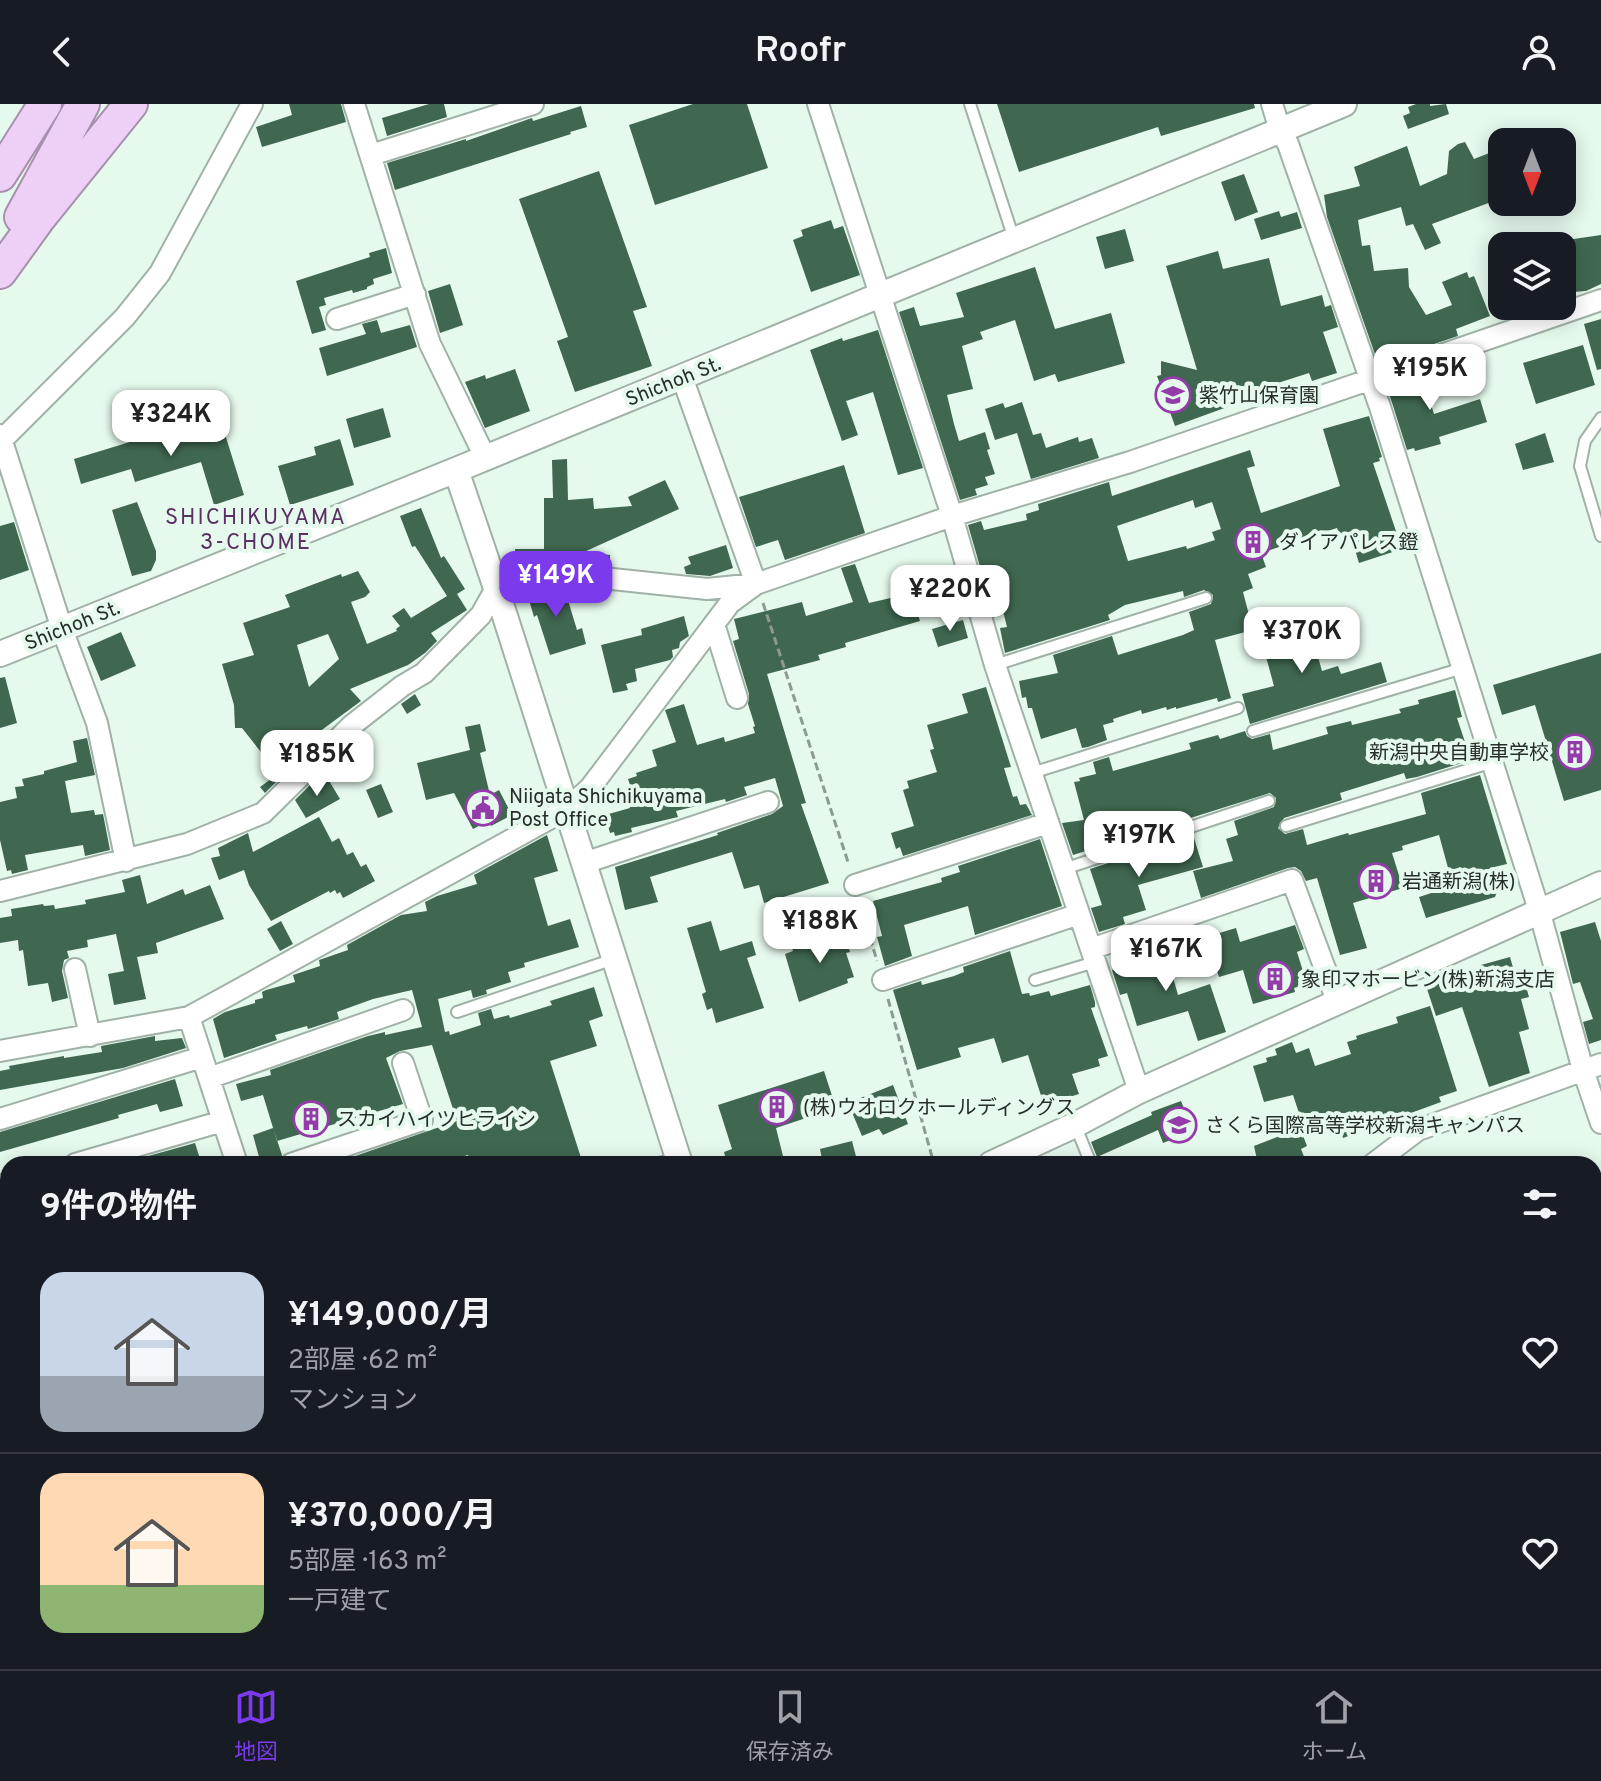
<!DOCTYPE html>
<html lang="ja">
<head>
<meta charset="utf-8">
<style>
	:root { --surface:#171b24; --page:#20242c; --text:#f1f3f6; --muted:#9ea1a6; --line:#363941; --accent:#7c3aed }
	body { margin:0; font-family:Overpass,"Noto Sans JP",sans-serif; background:var(--page); color:var(--text); height:100vh; display:flex; flex-direction:column; font-size:30px; white-space:nowrap }
	* { box-sizing:border-box; margin:0 }
	p { font-size:26px; color:var(--muted) }
	.icon { flex:none; width:44px; height:44px; fill:none; stroke:currentColor; stroke-width:2; stroke-linecap:round; stroke-linejoin:round }
	.map { position:relative; flex:1; overflow:hidden }
	.drawer { position:absolute; left:0px; top:1052px; width:1602px; height:514px; display:flex; flex-direction:column; background:var(--surface); border-radius:24px 24px 0 0; box-shadow:0 4px 20px #0003 }
	.drawer>* { flex:none }
	.needle { width:52px; rotate:180deg }
	.fabs { position:absolute; left:1488px; top:24px; display:grid; gap:16px }
	.fabs a { display:grid; place-items:center; width:88px; height:88px; border-radius:16px; background:var(--surface); box-shadow:0 4px 20px #0003; font-size:40px }
	.price { position:absolute; translate:-50% -68px; padding:0 18px; border-radius:16px; background:#fff; color:#222; font-size:26px; line-height:52px; filter:drop-shadow(0 2px 4px #0008) }
	.price::after { content:''; position:absolute; left:50%; top:48px; width:24px; height:18px; margin-left:-12px; background:inherit; clip-path:polygon(0 0,100% 0,50% 100%) }
	.price.current { background:var(--accent); color:#fff }
	ul { padding:0; list-style:none }
	li { display:flex; align-items:center; gap:24px; height:200px; padding:0 40px }
	li+li { border-top:2px solid var(--line) }
	li span { display:grid; place-items:center; flex:none; width:224px; height:160px; border-radius:24px; color:#555 }
	li>.icon { margin-inline-start:auto }
	span .icon { width:96px; height:96px; fill:#fffc; stroke-width:1 }
	li b { font-size:34px }
	h2 { display:flex; justify-content:space-between; align-items:center; height:96px; padding:0 40px; font-size:34px }
	header { display:flex; justify-content:space-between; align-items:center; height:104px; padding:0 40px; background:var(--surface); font-size:36px; font-weight:600 }
	.tabs { display:flex; justify-content:space-around; align-items:center; height:112px; border-top:2px solid var(--line); background:var(--surface); font-size:22px; color:var(--muted) }
	.tabs a { display:grid; justify-items:center; gap:4px }
	.tabs .current { color:var(--accent) }
	.map>svg:first-child { display:block }
</style>
</head>
<body>
<header><svg class="icon" aria-label="back" viewBox="0 0 24 24"><path d="M15 5l-7 7 7 7"/></svg>Roofr<svg class="icon" aria-label="person" viewBox="0 0 24 24"><circle cx="12" cy="8" r="4"/><path d="M4 21q1-7 8-7t8 7"/></svg></header>
<div class="map">
<svg width="1601" height="1565" viewBox="0 0 1601 1565">
	<rect width="100%" height="100%" fill="#e6f9ed"/>
	<path fill="#406850" fill-rule="evenodd" d="M289,0H341L346,18L262,43L256,23L292,11Z
		M429,0H444L447,13L387,32L382,14Z
		M693,0H747L768,64L655,101L629,21Z
		M997,0H1254L1255,4L1161,32L1158,23L1019,68Z
		M1416,0H1430V2L1446,0L1449,10L1408,25L1403,12L1410,9L1408,3Z
		M581,2L587,23L570,28L571,30L395,86L387,59L466,35V37L532,14L533,17Z
		M1465,38L1474,55L1502,44V94L1432,120L1441,139L1425,146L1413,120L1406,122L1401,103L1358,116L1362,142L1370,141L1374,167L1408,164L1409,183L1426,211L1452,201L1442,178L1467,168L1469,174L1474,172L1490,212L1456,225L1458,232L1404,250L1403,246L1377,256L1327,113L1324,91L1360,82L1354,63L1407,42L1420,82L1447,70L1449,47L1458,40Z
		M599,67L647,203L633,207L652,262L575,288L557,237L568,233L519,95Z
		M1244,70L1258,108L1235,117L1221,78Z
		M1279,107L1281,113L1297,108L1302,124L1261,136L1254,115Z
		M831,116L834,125L843,122L860,171L811,188L793,136L803,132L801,126Z
		M1125,125L1134,157L1105,165L1096,133Z
		M1601,131V180L1586,187L1562,189V140L1568,139L1567,136Z
		M386,144L392,169L373,175L374,180L367,183V185L353,189L352,186L324,194L326,201L319,203L326,226L312,230L296,177L370,153L369,149Z
		M1218,147L1223,165L1269,154L1281,202L1322,191L1325,203L1331,201L1338,223L1323,228L1337,269L1312,277L1309,269L1250,288L1252,294L1175,322L1157,272L1161,271V257L1197,266L1166,162Z
		M1035,163L1055,225L1111,209L1125,259L1058,278L1055,270L1034,277L1015,216L980,228L983,235L962,242L973,285L947,291L954,320L959,337L985,328L990,345L987,346L995,370L985,373L988,381L975,385L977,391L960,396L899,208L914,203L920,222L964,213L956,189Z
		M450,180L463,221L440,229L428,187Z
		M1601,215V265L1597,266L1584,220Z
		M377,216L381,229L410,221L417,243L327,272L319,244L366,230L362,220Z
		M878,226L923,364L898,371L873,288L846,297L858,331L842,337L810,246L842,234L843,237Z
		M1583,241L1595,281L1536,300L1523,259Z
		M1465,257L1466,262L1441,268L1442,274L1424,278L1434,310L1480,295L1487,318L1439,333L1441,340L1415,347L1414,344L1407,346L1387,283Z
		M515,265L530,307L485,324L465,278L485,271L486,275Z
		M1022,298L1033,331L1041,329L1046,344L1078,333L1079,338L1092,334L1099,354L1031,375L1017,329L995,336L985,305L1003,299L1005,304Z
		M383,304L391,333L354,344L346,315Z
		M219,311L244,391L214,401L201,358L135,378L131,365L81,380L74,355Z
		M1369,312L1382,353L1379,354L1380,357L1373,359L1402,445L1359,459L1351,433L1341,436L1337,424L1261,449L1266,463L1248,470L1253,484L1243,488L1253,526L1215,536L1231,594L1218,598L1217,594L1176,605V603L1167,606L1166,603L1142,610L1141,606L1113,615L1114,618L1103,621L1107,636L1088,643L1082,644L1076,624L1041,635L1032,604H1028L1026,593L1022,594L1019,577L1058,569L1053,551L1112,532L1118,551L1183,531L1194,526L1189,508L1211,500L1213,491L1204,486L1184,493L1183,487L1125,501L1108,511L1110,516L1005,549L1000,524L1007,523L999,491L989,494L968,421L981,417L984,426L1027,416L1026,410L1039,406L1038,400L1109,378L1112,392L1250,346L1255,362L1247,364L1261,409L1340,382L1323,325ZM1193,396L1195,404L1212,398L1221,425L1212,428L1215,436L1187,445L1186,442L1128,457L1117,422Z
		M1545,329L1554,358L1523,366L1515,340Z
		M340,335L354,381L290,401L278,362L316,351L314,343Z
		M567,355L568,396L593,394L594,405L632,402L628,393L665,376L679,405L584,448L610,451V461L565,457L537,458L516,462L515,445H544V394H553L552,356Z
		M844,361L865,429L785,456L778,436L756,443L739,393Z
		M137,398L156,447V456L151,467L132,472L112,406Z
		M421,404L441,454L444,452L465,485L457,490L467,506L431,529L437,537L425,549L408,561L350,585L361,597L292,648L297,657L265,689L260,683L275,672L265,659L268,657L242,624H235L234,601L222,560L254,551L243,519L290,503L285,491L341,470L342,473L358,467L370,488L365,493L351,498L367,540L397,527L396,525L400,522L392,512L404,504L411,514L447,492L415,442L412,443L400,412ZM328,530L339,555L309,583L297,541Z
		M14,418L29,466L0,476V422Z
		M726,441L733,464L710,472L686,470L684,463L691,460L688,453Z
		M855,460L869,499L912,489L920,517L845,539L846,543L818,551L820,556L767,570L806,699L801,700L829,779L764,799L759,781L744,785L732,748L650,773L658,798L625,806L615,763L718,731L717,729L772,710L783,702L775,674L744,683L747,691L726,698L725,695L676,707L678,713L631,724L632,728L615,732L614,728L610,729L605,711L630,704L629,701L636,699L628,675L637,672L636,669L657,662L652,646L676,638L665,606L684,600L697,641L724,633L725,638L755,629L753,623L755,622L748,600L749,590L733,537L739,535L734,515L802,498L806,512L853,498L841,464Z
		M564,483L577,526L582,524L586,540L550,551L537,511L534,513L527,489L545,484Z
		M684,512L689,532L680,538L679,544L672,546L673,553L670,556L635,565L637,577L626,580L628,586L613,589L601,541L642,531L641,525Z
		M963,516L968,534L938,543L932,525Z
		M1291,518L1293,524L1314,519L1318,534L1313,535L1322,567L1338,562L1341,570L1381,558L1387,578L1250,620L1242,590L1274,582L1259,527Z
		M121,528L136,562L101,577L87,543Z
		M1601,549V686L1564,697L1535,601L1502,611L1493,581Z
		M5,573L17,619L0,624V574Z
		M986,583L1011,663L1004,664L1013,693L1017,692L1020,701L1026,700L1032,711L903,752L900,743L896,745L891,729L914,722L903,686L909,684L907,677L937,668L930,646L934,645L927,621L968,609L962,590Z
		M1455,586L1462,613L1457,614L1471,656L1417,673L1406,675L1404,669L1340,689L1342,696L1284,714L1278,724L1285,730L1303,725L1307,741L1348,729L1349,731L1426,710L1421,689L1480,671L1507,760L1490,764L1498,785L1495,793L1426,814L1419,793L1453,782L1439,731L1402,742L1403,746L1392,749L1403,784L1353,799L1367,844L1340,851L1317,774L1306,777L1301,767L1295,763L1288,764L1201,794L1193,767L1233,757L1226,735L1238,731L1234,717L1274,703L1276,694L1270,689L1073,751L1062,719L1084,716L1074,678L1080,677L1079,674L1096,670L1093,658L1109,653L1113,667L1191,645L1189,639L1218,631L1220,635L1245,627L1247,632L1252,635L1270,630L1273,646L1328,630L1326,623L1351,617L1352,621L1401,609L1399,605L1419,600L1418,596Z
		M415,590L421,601L407,610L401,600Z
		M480,620L486,647L480,649L490,691L499,686L512,711L491,722L488,717L473,725L454,689L426,696L417,659L470,646L465,623Z
		M87,634L95,671L65,677L71,709L94,706L95,711L103,710L110,746L85,752L83,741L25,751L28,766L12,770L11,766L7,767L0,736V698L17,694L15,683L24,682L22,675L44,670V667L77,658L73,637Z
		M328,675L340,695L306,714L295,696L311,680L313,684Z
		M381,680L393,708L378,714L366,686Z
		M319,713L332,738L339,734L347,751L353,748L361,763L366,760L375,777L343,794L340,788L337,790L335,786L330,789L329,787L271,817L249,781L244,766L219,776L211,754L220,752L218,744L248,729L253,748Z
		M547,731L558,767L534,774L548,822L570,815L579,843L524,859L525,863L508,868L511,878L486,886L487,890L473,894L471,886L438,895L445,928L449,927L450,931L481,921L478,909L491,905L494,915L509,911L510,914L552,901L550,897L594,883L603,912L589,917L597,942L550,957L583,1060H471L468,1051L439,1060H332L457,1017L432,941L400,947L386,954L403,1000L277,1037L263,991L241,997L236,980L271,971L270,966L368,932L385,928V931L422,923L412,886L373,895L337,908L339,915L308,925L307,922L275,931L277,936L224,954L213,915L225,908L255,899V896L263,894L262,888L266,886L295,878L293,871L320,862L319,856L348,846L347,841L401,811L427,807L425,798L437,792L477,780L474,771Z
		M1193,731L1203,763L1138,781L1146,806L1123,813L1125,820L1099,828L1091,804L1102,801L1090,765Z
		M1040,735L1062,802L975,831L968,802L904,821L912,852L885,862L877,833L882,832L873,797L942,778L941,774L960,768L958,762Z
		M140,771L147,800L183,785L185,791L210,781L224,815L156,839L158,849L137,853L146,895L114,901L108,870L124,867L116,830L87,836L88,843L67,847L69,854L64,856L62,867L68,894L52,898L48,879L28,882L23,846L19,847L18,836L0,839V814L12,812L11,805L43,800L44,802L54,801L55,805L86,800L85,796L125,788L122,776Z
		M281,817L293,840L280,847L267,825Z
		M711,817L720,847L752,837L756,851L747,854L764,904L716,919L712,904L707,906L702,890L706,888L687,824Z
		M1595,818L1601,837V936L1589,940L1583,918L1593,915L1580,878L1573,880L1560,828Z
		M1295,821L1304,845L1297,848L1307,880L1294,884L1295,888L1253,900L1243,866L1219,873L1206,833L1236,824L1240,838Z
		M843,826L850,848L846,849L854,873L847,875L848,879L799,898L785,850L793,847L791,842Z
		M1162,834L1178,891L1210,880L1226,928L1198,937L1188,907L1137,922L1127,889L1120,891L1112,866L1141,855L1137,843Z
		M1010,847L1022,890L1029,889L1030,892L1049,887L1051,892L1090,881L1095,898V903L1091,904L1108,952L1098,955L1100,962L1072,970L1079,990L1044,1001L1028,951L1002,959L994,934L958,944L961,953L917,966L893,886L921,877L922,881L954,872L964,868L963,863Z
		M1510,853L1518,881L1525,879L1529,893L1521,895L1529,925L1519,928L1530,969L1489,983L1462,903L1436,912L1426,882L1452,873L1454,879L1484,871L1481,861Z
		M1430,902L1457,987L1439,993L1441,998L1343,1034L1336,1011L1303,1021L1293,991L1264,998L1253,962L1267,958L1266,954L1277,951L1275,945L1292,938L1296,949L1309,944L1315,962L1351,950L1347,938L1357,935L1356,932L1398,919L1396,913Z
		M155,932V937L182,934L186,944L123,964L0,986V967L10,965L9,962L64,952V954L102,948L101,942Z
		M824,967L836,1004L776,1024L785,1060H727L724,1048L732,1045L718,1001Z
		M175,975L183,1002L160,1008L157,1000L118,1011L119,1014L0,1048V1028Z
		M893,981L908,1020L883,1031L879,1025L862,1032L848,999Z
		M1181,997L1193,1027L1163,1039L1158,1026L1097,1053L1091,1038L1152,1011L1151,1008Z
		M273,1024L282,1051L278,1060H261L253,1031Z
		M1300,1024L1307,1042L1301,1045L1307,1060H1258L1254,1042Z
		M852,1037L858,1060H823L820,1045Z
		M195,1039L201,1058L192,1060H135L134,1056Z"/>
	<g fill="none" stroke-linecap="round" stroke-linejoin="round">
		<defs>
			<path id="service" d="M970,0L1014,135
				M1601,314L1585,337L1580,362L1601,432
				M995,561L1206,494
				M1253,627L1463,564
				M1032,669L1238,604
				M1286,722L1493,658
				M1064,765L1269,697
				M1035,876L1095,858
				M457,908L614,855
				M1076,1023L1091,1060
				M657,1060L678,1053
				M1594,1116L1601,1114
				M1594,1242L1601,1240
				M1594,1304L1601,1301
				M1594,1455L1601,1452"/>
			<path id="minor" d="M354,0L430,240L485,353
				M818,0L952,412L995,561L1139,987
				M1272,0L1280,26L1288,40L1380,303L1539,806L1583,966L1601,1019
				M371,51L533,0
				M337,215L415,190
				M0,331L62,525L97,619L126,757
				M2,336L125,213L160,169L252,0
				M714,520L737,594
				M584,759L768,698
				M855,781L1048,719
				M0,787L187,740L263,709L351,622L402,582L424,569L481,511L496,484L537,471L565,470L707,485L756,480L682,273
				M1091,845L1292,776L1337,897
				M75,865L90,932
				M883,876L1079,810
				M189,913L237,1060
				M0,947L189,913L567,705L590,684L730,499L756,480L952,412L1130,358L1601,196
				M209,974L403,906
				M0,1015L202,953
				M75,1060L223,1017
				M291,1060L422,1016L403,959
				M1373,1060L1418,1026L1601,960
				M0,1082L8,1079
				M0,1144L8,1170
				M0,1348H8
				M1594,1393L1601,1391
				M492,1558L495,1565
				M581,1558L584,1565
				M1318,1558L1320,1565
				M634,1562L647,1558
				M88,1565L106,1558
				M401,1565L415,1558
				M1051,1565L1074,1558"/>
			<path id="tertiary" d="M456,366L496,484L680,1060
				M0,550L456,366L1344,0
				M991,1060L1075,1021L1139,987L1601,780
				M0,1500L8,1496
				M839,1558L841,1565"/>
			<path id="trunk" d="M0,71L45,0
				M21,113L83,0
				M0,168L39,114L131,0
				M0,1539L9,1565"/>
		</defs>
		<use href="#service" stroke="#a0b2a7" stroke-width="14"/>
		<use href="#minor" stroke="#a0b2a7" stroke-width="24"/>
		<use href="#tertiary" stroke="#a0b2a7" stroke-width="28"/>
		<use href="#trunk" stroke="#a690ae" stroke-width="36"/>
		<path stroke="#8d9a91" stroke-width="3" stroke-dasharray="8 4" stroke-linecap="butt" d="M763,499L849,761
			M860,799L877,857
			M888,895L934,1060
			M1099,1558L1102,1565"/>
		<use href="#service" stroke="#fff" stroke-width="10"/>
		<use href="#minor" stroke="#fff" stroke-width="20"/>
		<use href="#tertiary" stroke="#fff" stroke-width="24"/>
		<use href="#trunk" stroke="#eed0f7" stroke-width="32"/>
	</g>
	<defs>
		<symbol id="school-ring" viewBox="-11 -11 22 22"><circle r="9.5" fill="#e6f9ed" stroke="#933ca9" stroke-width="1.5"/><path d="M0-5L7-2L0 1L-7-2ZM-4 1L0 2.5L4 1V4Q0 6-4 4Z" fill="#933ca9"/></symbol>
		<symbol id="building-ring" viewBox="-11 -11 22 22"><circle r="9.5" fill="#e6f9ed" stroke="#933ca9" stroke-width="1.5"/><path d="M-4-6H4V6H1V3H-1V6H-4ZM-2.5-4.3h1.7v1.8h-1.7ZM.8-4.3h1.7v1.8H.8ZM-2.5-1h1.7V.8h-1.7ZM.8-1h1.7V.8H.8Z" fill="#933ca9"/></symbol>
		<symbol id="civic-ring" viewBox="-11 -11 22 22"><circle r="9.5" fill="#e6f9ed" stroke="#933ca9" stroke-width="1.5"/><path d="M-.6-6.5H3V-4.5H.6V-3L4-1V1h2V6H-6V1h2V-1L-.6-3ZM-1.2 2.5V6h2.4V2.5Z" fill="#933ca9"/></symbol>
	</defs>
	<g fill-rule="evenodd">
		<use href="#school-ring" x="1153" y="271" width="40" height="40"/>
		<use href="#building-ring" x="1233" y="418" width="40" height="40"/>
		<use href="#building-ring" x="1555" y="628" width="40" height="40"/>
		<use href="#civic-ring" x="463" y="684" width="40" height="40"/>
		<use href="#building-ring" x="1356" y="757" width="40" height="40"/>
		<use href="#building-ring" x="1255" y="855" width="40" height="40"/>
		<use href="#building-ring" x="757" y="983" width="40" height="40"/>
		<use href="#building-ring" x="291" y="995" width="40" height="40"/>
		<use href="#school-ring" x="1159" y="1001" width="40" height="40"/>
	</g>
	<g text-anchor="middle" stroke-width="8" stroke-linejoin="round" paint-order="stroke">
		<g font-size="20" fill="#272e29" stroke="#e6f9ed">
			<text transform="translate(673 277) rotate(-22)" y="7">Shichoh St.</text>
			<text transform="translate(72 521) rotate(-22)" y="7">Shichoh St.</text>
		</g>
		<g font-size="20" fill="#272e29" stroke="#e6f9ed" text-anchor="start">
			<text x="1199" y="298">紫竹山保育園</text>
			<text x="1279" y="445">ダイアパレス鐙</text>
			<text x="1549" y="655" text-anchor="end">新潟中央自動車学校</text>
			<text x="509" y="699">Niigata Shichikuyama<tspan x="509" dy="23">Post Office</tspan></text>
			<text x="1402" y="784">岩通新潟(株)</text>
			<text x="1301" y="882">象印マホービン(株)新潟支店</text>
			<text x="803" y="1010">(株)ウオロクホールディングス</text>
			<text x="337" y="1022">スカイハイツヒライシ</text>
			<text x="1205" y="1028">さくら国際高等学校新潟キャンパス</text>
		</g>
		<g font-size="22" letter-spacing="2" fill="#592f64" stroke="#e6f9ed">
			<text x="256" y="420">SHICHIKUYAMA<tspan x="256" dy="25">3-CHOME</tspan></text>
		</g>
	</g>
</svg>
<div class="fabs">
<a><svg class="needle" viewBox="-14 -14 28 28"><path d="M0-13l5 13h-10z" fill="#e53935"/><path d="M0 13l5-13h-10z" fill="#9ea1a6"/></svg></a>
<a><svg class="icon" aria-label="layers" viewBox="0 0 24 24"><path d="M12 4l9 5-9 5-9-5zM3 14l9 5 9-5"/></svg></a>
</div>
<b class="price" style="left:1430px;top:308px">¥195K</b>
<b class="price" style="left:171px;top:354px">¥324K</b>
<b class="price current" style="left:556px;top:515px">¥149K</b>
<b class="price" style="left:950px;top:529px">¥220K</b>
<b class="price" style="left:1302px;top:571px">¥370K</b>
<b class="price" style="left:317px;top:694px">¥185K</b>
<b class="price" style="left:1139px;top:775px">¥197K</b>
<b class="price" style="left:820px;top:861px">¥188K</b>
<b class="price" style="left:1166px;top:889px">¥167K</b>
<section class="drawer">
<h2>9件の物件<svg class="icon" aria-label="filters" viewBox="0 0 24 24"><path d="M4 7h16M4 17h16"/><circle cx="9" cy="7" r="2"/><circle cx="15" cy="17" r="2"/></svg></h2>
<ul>
<li><span style="background:linear-gradient(#c9d6e8 65%,#9aa5b1 0)"><svg class="icon" aria-label="home" viewBox="0 0 24 24"><path d="M3 11l9-7 9 7M6 9v11h12V9"/></svg></span><div><b>¥149,000/月</b><p>2部屋 · 62 m²</p><p>マンション</p></div><svg class="icon" aria-label="heart" viewBox="0 0 24 24"><path d="M12 20l-8-8c-3-5 5-10 8-4 3-6 11-1 8 4z"/></svg></li>
<li><span style="background:linear-gradient(#ffd9b3 70%,#8fb573 0)"><svg class="icon" aria-label="home" viewBox="0 0 24 24"><path d="M3 11l9-7 9 7M6 9v11h12V9"/></svg></span><div><b>¥370,000/月</b><p>5部屋 · 163 m²</p><p>一戸建て</p></div><svg class="icon" aria-label="heart" viewBox="0 0 24 24"><path d="M12 20l-8-8c-3-5 5-10 8-4 3-6 11-1 8 4z"/></svg></li>
</ul>
</section>
</div>
<nav class="tabs">
<a class="current"><svg class="icon" aria-label="map" viewBox="0 0 24 24"><path d="M3 6l6-2 6 2 6-2v14l-6 2-6-2-6 2zM9 4v14M15 6v14"/></svg>地図</a>
<a><svg class="icon" aria-label="saved" viewBox="0 0 24 24"><path d="M7 4h10v16l-5-4-5 4z"/></svg>保存済み</a>
<a><svg class="icon" aria-label="home" viewBox="0 0 24 24"><path d="M3 11l9-7 9 7M6 9v11h12V9"/></svg>ホーム</a>
</nav>
</body>
</html>
